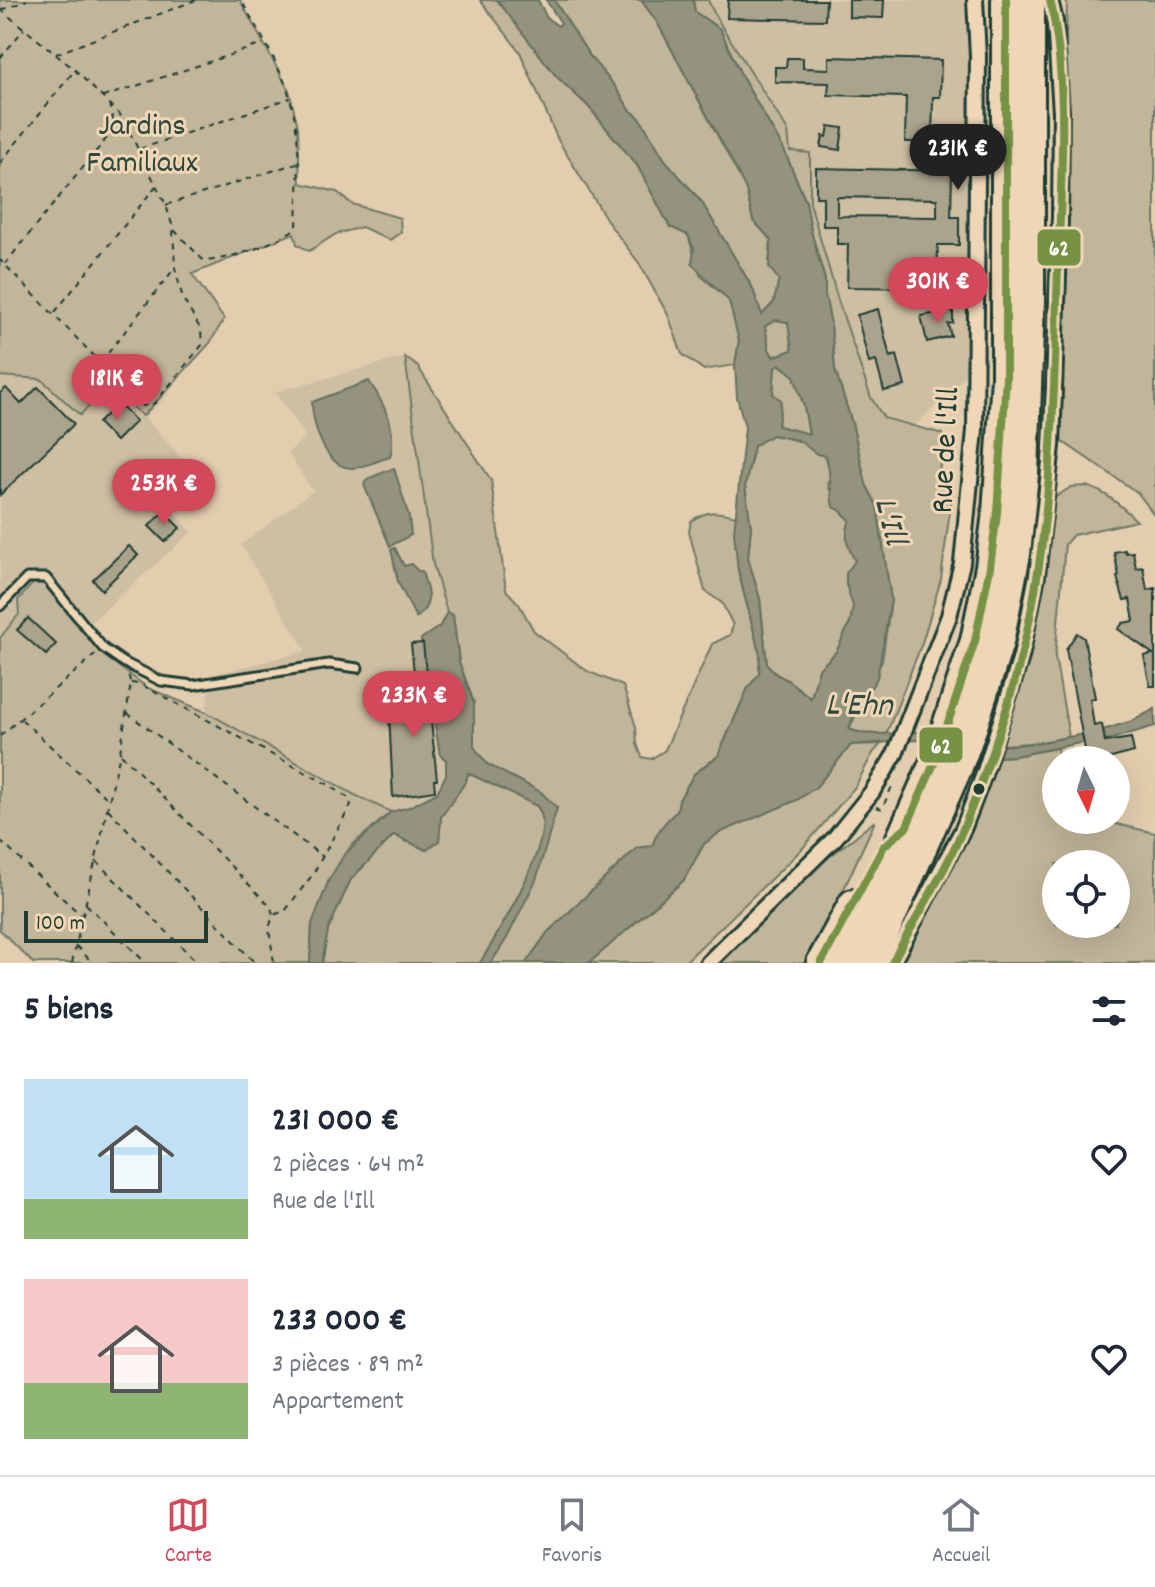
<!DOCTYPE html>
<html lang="fr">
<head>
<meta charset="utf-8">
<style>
	:root { --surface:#fff; --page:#f2f2f3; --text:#1f2937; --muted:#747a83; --line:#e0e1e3; --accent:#d1495b }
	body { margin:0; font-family:Dekko,sans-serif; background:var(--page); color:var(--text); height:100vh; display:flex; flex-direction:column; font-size:30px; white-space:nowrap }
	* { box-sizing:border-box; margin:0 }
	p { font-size:26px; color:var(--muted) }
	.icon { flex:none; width:44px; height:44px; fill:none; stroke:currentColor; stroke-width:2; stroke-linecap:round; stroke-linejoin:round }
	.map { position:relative; height:963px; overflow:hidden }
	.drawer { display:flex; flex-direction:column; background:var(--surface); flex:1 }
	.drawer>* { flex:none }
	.needle { width:52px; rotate:175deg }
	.buttons { position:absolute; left:1042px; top:746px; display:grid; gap:16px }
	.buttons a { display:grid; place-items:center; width:88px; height:88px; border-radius:50%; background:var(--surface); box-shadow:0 8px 32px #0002; font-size:40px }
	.scale { position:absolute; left:24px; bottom:20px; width:184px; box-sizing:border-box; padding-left:8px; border:4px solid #1f3d34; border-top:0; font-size:22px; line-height:28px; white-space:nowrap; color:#1f3d34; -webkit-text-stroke:6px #eed6b6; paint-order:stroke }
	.price { position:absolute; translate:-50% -68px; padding:0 18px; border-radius:28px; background:var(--accent); color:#fff; font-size:26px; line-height:52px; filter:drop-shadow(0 2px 4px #0008) }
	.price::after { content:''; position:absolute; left:50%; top:48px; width:24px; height:18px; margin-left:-12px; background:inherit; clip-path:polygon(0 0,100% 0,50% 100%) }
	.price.current { background:#222; color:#fff }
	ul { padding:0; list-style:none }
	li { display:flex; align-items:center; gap:24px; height:200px; padding:0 24px }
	li span { display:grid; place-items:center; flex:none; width:224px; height:160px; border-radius:0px; color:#555 }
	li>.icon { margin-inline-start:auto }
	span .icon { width:96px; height:96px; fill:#fffc; stroke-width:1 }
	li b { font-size:34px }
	h2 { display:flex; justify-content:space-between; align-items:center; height:96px; padding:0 24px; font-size:34px }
	.tab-bar { display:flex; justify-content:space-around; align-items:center; height:112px; border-top:2px solid var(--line); background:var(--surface); font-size:22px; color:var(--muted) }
	.tab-bar a { display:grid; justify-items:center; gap:4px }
	.tab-bar .current { color:var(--accent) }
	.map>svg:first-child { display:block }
</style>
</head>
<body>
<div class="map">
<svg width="1155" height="963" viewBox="0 0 1155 963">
	<rect width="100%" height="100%" fill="#e2cdae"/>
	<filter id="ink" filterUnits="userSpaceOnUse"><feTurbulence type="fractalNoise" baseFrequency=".0125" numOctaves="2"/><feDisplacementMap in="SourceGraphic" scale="16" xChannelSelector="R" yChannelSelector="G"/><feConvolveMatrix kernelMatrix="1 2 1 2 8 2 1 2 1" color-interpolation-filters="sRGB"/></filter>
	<g filter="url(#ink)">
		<path fill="#cebea2" d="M708,0H972L971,370L914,427L883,418L871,398L838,300L810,202L809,153L790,151L788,130L716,17Z
			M405,357L433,564L447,612L440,626L421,639L440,755L446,760V775L437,793L409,807L391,812L357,796L206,712L212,675L306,651L241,545L313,491L288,453L306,436L275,392Z
			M0,376L41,379L80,414L109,387L143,416L194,472L165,501L192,532L84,628L19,614L0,638Z"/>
		<path fill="#c1b59a" stroke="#707967" stroke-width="2" fill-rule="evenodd" d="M0,0H240L289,90L298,127L300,183L337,192L352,204L400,218L401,232L390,240L362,227L336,234L309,251L297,244L294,233L192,274L224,319L210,343L143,416L109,387L80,415L41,379L0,376Z
			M480,0H497L504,8L557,77L588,106L637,165L670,227L688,235L700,275L730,301L739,341L735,365L704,370L682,354L668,315L639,263L610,225L558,140L520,52Z
			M554,0H641L657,22L746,189L753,220L771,240L769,267L779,279L774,302L762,315L752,287L701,201L665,160L639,117L630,110L614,85L591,58Z
			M693,0H708L716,17L788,131L790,151L810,153V203L838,300L871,398L884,418L943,434L938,485L953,486L941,579L922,643L886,735H864L849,729L882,661L891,600L877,506L866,484L852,423L835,370L831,325L825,295V280L811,231L806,202L784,150L742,77L720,29L695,12Z
			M1067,0H1155V516L1138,493L1066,444L1056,440Z
			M776,320L788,322L792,350L774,357L769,350L765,326Z
			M405,357L418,367L491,480L506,590L519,604L534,631L587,671L623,686L636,727L637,744L642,757L651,759L665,750L712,644L730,635L733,625L722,603L705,591L689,532L691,521C707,510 717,511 736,516L738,570L760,655L759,674L748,688L718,756L694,774L679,800L677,811C665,821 657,831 652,846L637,848L548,932L526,963H491L557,808L487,764L474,747V703L459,662L453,616L447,612L433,564Z
			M779,364L794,376L804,406L809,434L778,426L781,401L773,394L775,367Z
			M772,435C802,441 837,448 828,486L840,510L850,520C844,537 847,545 855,561L846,584L854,606L850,623L836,652L819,669L811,699L789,681L776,674L767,664L760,599L748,558L751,527L745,486L754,446Z
			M1086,486C1107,492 1121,506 1137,521L1073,535L1065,544L1055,657L1069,737L1040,742L1003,745L1032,622L1051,500L1071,487Z
			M35,581L43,583L106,657L148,688L206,712L357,796L391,812L351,846L329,880L312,924L310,963H33L0,930V638L19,614L18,600Z
			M881,744L873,753L855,787L802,849L684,963H589L683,881L704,844L719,833L816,787L851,745Z
			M1057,748L1059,760H1056V820H1099L1155,833V963H901L967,839L996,757L1015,756ZM1056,864H1116V924H1056Z
			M468,773L538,806C539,810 542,814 543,818C547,852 498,934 480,963H322L328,930L351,879L394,835L406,842L439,841L441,817L466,781Z
			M875,821L810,963H721L815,868Z"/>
		<path fill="#94937d" stroke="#657160" stroke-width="2" fill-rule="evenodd" d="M497,0H538L547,18L558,26L561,23L546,0H554L591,58L614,85L630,110L639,117L665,160L701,201L752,287L762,315L774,302L779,280L769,267L771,240L753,220L746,189L728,154L657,22L641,0H693L695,12L720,29L742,77L784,150L806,202L811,231L825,280V295L831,325L835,370L852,423L866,484L877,506L891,600L877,678L853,717L849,729C873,738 893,732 917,732C937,732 958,740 978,744C1013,749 1049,741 1083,734L1085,742L1015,756L996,757L977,755L917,740L851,745L816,787L797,800L719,833L704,844L683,881L589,963H526L548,932L637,848L652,846C657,831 665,821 677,811L679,800L694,774L718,756L748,688L759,674L760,655L738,570L734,532L745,427L737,397L735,365L739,341L729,301L692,264L694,249L688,235L670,227L637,165L588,106L557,77ZM776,320L788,322L792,350L773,357L769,349L765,326ZM779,364L794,376L804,406L809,434L778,426L781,400L773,394L775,368ZM772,435L798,440L817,454L826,456C832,475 829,488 833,507L840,510L850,520C844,537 847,545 855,561L846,573V584L853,606L850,623L836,652L819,669L811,698L789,681L776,674L767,664L760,599L748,558L751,527L745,486L754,446Z
			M369,381C385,405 397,429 390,457C379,460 365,467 353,468C325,469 312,424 312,402Z
			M394,468L409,517L411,535L390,546L364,485L367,479Z
			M395,548L404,566L411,564L418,571H422C427,590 435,604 416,618L398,582L391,549Z
			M447,612L453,615L459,662L474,704V747L487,764L541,792L557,808L536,880L507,938L491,963H480C498,934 548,851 542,818C542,814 539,810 537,806L468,773L466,781L441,817L439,841L426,850L394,835L351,879L328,930L322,963H310L312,924L329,880L344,855L391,812L409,807L437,793L446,775V760L440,755L421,639L440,626Z
			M1155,709V726L1105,741L1103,730L1132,721Z"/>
		<path fill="#aba48c" stroke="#1f3d34" stroke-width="2" fill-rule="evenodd" d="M728,0H826L825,20L727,18Z
			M849,0H884L883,18L849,17Z
			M829,57L941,60L940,97H933L932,142H905L906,97L828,95L829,83L775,82V67H786L787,58H803V68L829,69Z
			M829,126L843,128L840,150L821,147L823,136L827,137Z
			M816,168L952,171L951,217H959V245H938L937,288L847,287L848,244H837V226H823V197H816ZM837,197L937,199V217L837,216Z
			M878,309L890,357L897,355L905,386L884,391L876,361L869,363L857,315Z
			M953,310V323L948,324L951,336L927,342L921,316Z
			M38,387L74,424L0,495V393L6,388L21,404Z
			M118,403L136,421L116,441L98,423Z
			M164,512L180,528L165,542L149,526Z
			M129,546L138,555L102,590L93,580Z
			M1125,550L1126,553L1133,552L1136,568L1143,567L1147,590L1155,588V686H1150L1144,656L1153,654L1118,629L1123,623L1134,621L1130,599L1124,600L1117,577L1119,576L1114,552Z
			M28,618L56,644L46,655L17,630Z
			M1077,633L1084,638L1095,698L1090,699L1094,726L1102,724L1105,742L1131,738L1134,752L1104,760H1087L1066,649Z
			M423,643L437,780H434L435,791L393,797L389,712L418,711L411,644Z"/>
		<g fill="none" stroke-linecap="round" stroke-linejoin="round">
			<defs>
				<path id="lane" d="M0,606L27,578H46L103,648L123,662L161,681L193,685L329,664L358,668"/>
				<path id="street" d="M708,963L835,838L872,792L895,754L949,616L962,563L975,430L978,56L975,0
					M892,963L964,827L984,774L1021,657L1037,575L1052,446L1060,218L1061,112L1055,21L1050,0"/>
				<path id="highway" d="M821,963L853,904
					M846,963L936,759L975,641L990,567L997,513L1006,378V0
					M871,963L958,767L973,726L999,642L1016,554L1024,474L1030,301V0"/>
			</defs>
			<use href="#lane" stroke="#1f3d34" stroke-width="13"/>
			<use href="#street" stroke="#1f3d34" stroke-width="20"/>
			<use href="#highway" stroke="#1f3d34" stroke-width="34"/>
			<path stroke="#1f3d34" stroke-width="2" stroke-dasharray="6 6" stroke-linecap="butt" d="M0,9L75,70L122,117L166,205L173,228L175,268L183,299L201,330L202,345L155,403L143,406L0,260
				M2,10L27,0
				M56,54L196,0
				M0,58L24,29
				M103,97L263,44
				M140,149L290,98
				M0,163L74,71
				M166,205L297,163
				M174,230L204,261C231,259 276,244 297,227C298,186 302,142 291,102C284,71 257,29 241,0
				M5,264L110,134L113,120L109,104
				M55,312L156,186
				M101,362L174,269
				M131,683L140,684L329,785L348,798L351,805L313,874L285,911L273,915
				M127,713L322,856
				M22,720L108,799
				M0,736L96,654
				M121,754L271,907L273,915L269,929L274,963
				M876,807L882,809L893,784
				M108,809L255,963
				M0,841L82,916
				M96,861L198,963
				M86,904L146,963
				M76,946L93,963
				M72,963L120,753L131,683L128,675"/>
			<use href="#lane" stroke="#eed6b6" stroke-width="7"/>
			<use href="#street" stroke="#eed6b6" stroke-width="14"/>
			<use href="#highway" stroke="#eed6b6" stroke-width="28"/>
			<defs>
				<path id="bus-1" d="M821,963L884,846L906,828L936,759L975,641L990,567L997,513L1006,378V0
					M892,963C916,917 946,871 965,824C987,770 1007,713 1021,657C1053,530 1054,396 1058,266C1061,185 1069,78 1050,0"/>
			</defs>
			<use href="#bus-1" stroke="#eed6b6" stroke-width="14"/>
			<use href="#bus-1" stroke="#769245" stroke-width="8"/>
		</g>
	</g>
	<circle fill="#1f3d34" stroke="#eed6b6" stroke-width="3" cx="979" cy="789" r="7"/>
	<g text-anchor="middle" stroke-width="6" stroke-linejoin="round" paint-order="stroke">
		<g font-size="32" fill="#2f493e" stroke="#eed6b6">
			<text x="142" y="134">Jardins<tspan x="142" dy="37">Familiaux</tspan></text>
		</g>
		<g font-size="32" fill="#1f3d34" stroke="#eed6b6">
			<text transform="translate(943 450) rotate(-87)" y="11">Rue de l'Ill</text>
		</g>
		<g font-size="34" font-style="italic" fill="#314a3f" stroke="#eed6b6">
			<text transform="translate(893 520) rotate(76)" y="12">L'Ill</text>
			<text transform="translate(859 702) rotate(1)" y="12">L'Ehn</text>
		</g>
	</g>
	<g stroke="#eed6b6" stroke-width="3">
		<rect x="1036" y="228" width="46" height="39" rx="8" fill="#769245"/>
		<rect x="918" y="726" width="46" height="38" rx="8" fill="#769245"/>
	</g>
	<g font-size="22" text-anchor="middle" font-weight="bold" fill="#fff">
		<text x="1059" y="255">62</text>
		<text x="941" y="753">62</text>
	</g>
</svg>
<div class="buttons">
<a><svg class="needle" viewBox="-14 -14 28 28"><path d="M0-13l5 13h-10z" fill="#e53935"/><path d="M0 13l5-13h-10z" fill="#747a83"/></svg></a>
<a><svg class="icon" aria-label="locate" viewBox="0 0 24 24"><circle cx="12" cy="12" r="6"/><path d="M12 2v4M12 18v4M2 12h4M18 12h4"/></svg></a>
</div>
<div class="scale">100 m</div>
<b class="price current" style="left:958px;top:192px">231K €</b>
<b class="price" style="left:938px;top:325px">301K €</b>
<b class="price" style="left:117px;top:422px">181K €</b>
<b class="price" style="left:164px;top:527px">253K €</b>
<b class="price" style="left:414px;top:739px">233K €</b>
</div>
<section class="drawer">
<h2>5 biens<svg class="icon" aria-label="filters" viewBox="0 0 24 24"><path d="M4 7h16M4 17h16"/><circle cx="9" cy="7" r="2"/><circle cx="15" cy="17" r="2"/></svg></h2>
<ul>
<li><span style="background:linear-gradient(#bfe0f5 75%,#8fb573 0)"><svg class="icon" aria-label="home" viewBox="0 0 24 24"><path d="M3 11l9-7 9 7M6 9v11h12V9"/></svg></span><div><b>231 000 €</b><p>2 pièces · 64 m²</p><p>Rue de l'Ill</p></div><svg class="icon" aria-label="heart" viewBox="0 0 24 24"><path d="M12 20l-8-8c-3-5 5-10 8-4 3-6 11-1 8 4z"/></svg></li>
<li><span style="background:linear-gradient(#f6c9c9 65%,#8fb573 0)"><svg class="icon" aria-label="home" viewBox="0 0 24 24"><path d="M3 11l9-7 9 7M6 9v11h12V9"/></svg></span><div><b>233 000 €</b><p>3 pièces · 89 m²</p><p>Appartement</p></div><svg class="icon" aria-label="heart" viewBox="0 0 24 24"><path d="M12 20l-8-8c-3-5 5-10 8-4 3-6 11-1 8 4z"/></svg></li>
</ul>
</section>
<nav class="tab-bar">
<a class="current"><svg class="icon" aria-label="map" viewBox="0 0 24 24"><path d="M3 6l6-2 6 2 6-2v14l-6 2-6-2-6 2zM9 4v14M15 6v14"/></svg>Carte</a>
<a><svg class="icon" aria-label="saved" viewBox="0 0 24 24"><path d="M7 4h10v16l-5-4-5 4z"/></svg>Favoris</a>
<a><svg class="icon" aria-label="home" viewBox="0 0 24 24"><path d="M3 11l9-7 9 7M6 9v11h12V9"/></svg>Accueil</a>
</nav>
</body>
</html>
